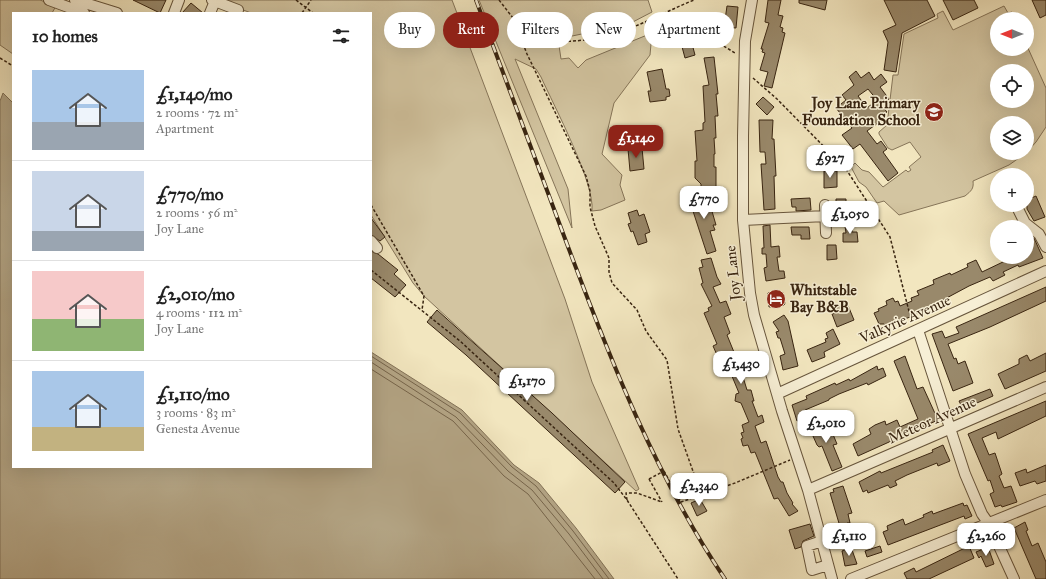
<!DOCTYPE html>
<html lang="en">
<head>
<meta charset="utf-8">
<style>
	:root { --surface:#fff; --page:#f6f6f6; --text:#222; --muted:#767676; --line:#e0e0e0; --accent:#8f2418 }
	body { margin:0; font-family:"IM FELL Great Primer",serif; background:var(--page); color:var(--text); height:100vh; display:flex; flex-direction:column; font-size:15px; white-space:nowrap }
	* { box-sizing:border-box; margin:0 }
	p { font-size:13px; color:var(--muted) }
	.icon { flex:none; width:22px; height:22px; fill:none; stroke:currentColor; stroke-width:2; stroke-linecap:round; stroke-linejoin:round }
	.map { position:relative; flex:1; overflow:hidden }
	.drawer { position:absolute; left:12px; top:12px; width:360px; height:456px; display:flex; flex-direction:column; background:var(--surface); border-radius:0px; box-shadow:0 4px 16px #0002 }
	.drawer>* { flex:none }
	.top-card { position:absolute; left:384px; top:12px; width:380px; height:36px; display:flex; gap:8px }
	.needle { width:26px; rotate:270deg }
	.buttons { position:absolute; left:990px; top:12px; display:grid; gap:8px }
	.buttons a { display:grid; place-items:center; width:44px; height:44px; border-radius:50%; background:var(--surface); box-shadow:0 4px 16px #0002; font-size:20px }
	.price { position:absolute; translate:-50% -34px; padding:0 9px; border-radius:8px; background:#fff; color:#222; font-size:13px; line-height:26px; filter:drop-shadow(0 1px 2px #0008) }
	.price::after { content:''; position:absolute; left:50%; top:24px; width:12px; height:9px; margin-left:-6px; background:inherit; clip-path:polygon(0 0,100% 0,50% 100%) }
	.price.current { background:var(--accent); color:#fff }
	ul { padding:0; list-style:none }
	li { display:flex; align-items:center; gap:12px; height:100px; padding:0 20px }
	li+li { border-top:1px solid var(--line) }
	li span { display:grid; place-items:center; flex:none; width:112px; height:80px; border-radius:0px; color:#555 }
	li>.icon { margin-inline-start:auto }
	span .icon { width:48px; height:48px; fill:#fffc; stroke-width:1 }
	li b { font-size:17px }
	h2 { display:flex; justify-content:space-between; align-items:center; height:48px; padding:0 20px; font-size:17px }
	.tag { padding:0 14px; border-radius:18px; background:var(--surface); box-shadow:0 4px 16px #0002; font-size:14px; line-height:36px }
	.tag.current { background:var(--accent); color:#fff }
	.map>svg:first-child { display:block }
</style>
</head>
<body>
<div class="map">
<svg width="1046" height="579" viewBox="0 0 1046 579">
	<rect width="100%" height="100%" fill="#f2e6bf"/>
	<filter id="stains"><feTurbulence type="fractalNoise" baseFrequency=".005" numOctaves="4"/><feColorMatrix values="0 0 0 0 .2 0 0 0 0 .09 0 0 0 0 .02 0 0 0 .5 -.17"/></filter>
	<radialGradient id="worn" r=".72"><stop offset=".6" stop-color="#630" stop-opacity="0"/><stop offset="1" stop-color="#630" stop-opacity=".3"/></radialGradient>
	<path fill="#d3c5a1" stroke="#867559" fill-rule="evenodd" d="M0,0H40L56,6L52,13H13V54L0,45Z
		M218,0H452L565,299L592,382L639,489L636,491L424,296L413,283L371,215V13H251Z
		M479,0H648L652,12L629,24L558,39L561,59L569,58L578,68L586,60L652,33L650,55L614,103L602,154L622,175L620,185L625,200L601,210L592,211C595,183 554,106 541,77L536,69L515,59L568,189L572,228Z
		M1004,6L1008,13L1012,12L1015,19H997V49H1027V46L1046,88V127L1036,142L1027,152V123H997V153H1026L1009,165L973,181C974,189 971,191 965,196L899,215L884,201L877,203L866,187L859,182L851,167L855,163L862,170L869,172L883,187L906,170L908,172L911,170L909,167L921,157L910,142L892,150L888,148L879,134V132L887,125L893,75H898L904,34L938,18L937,14L943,11L953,30ZM997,71H1027V101H997Z"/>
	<path fill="#b3a484" stroke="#827156" d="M3,93L13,103V467H371V352L462,410L514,465L539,483L576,528L614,579H0V101Z"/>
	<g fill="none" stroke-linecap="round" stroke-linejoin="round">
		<path stroke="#76644a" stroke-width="1" d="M371,356L460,413L512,467L536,486L573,531L609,579
			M371,362L456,417L508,471L532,490L569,534L603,579
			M371,369L453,421L504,476L528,494L595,579"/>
	</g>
	<path fill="#99896b" stroke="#392511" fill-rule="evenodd" d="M133,0H166L160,13Z
		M768,0H781L778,15L783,16L780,27L783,28L782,32L785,33L772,88L764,86L768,72L760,70L765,53L762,52L763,49H761L769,23L765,22Z
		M799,0H827L825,10L799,3Z
		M884,0H927L935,16L902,33L896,72L884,70L888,42L883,31L896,25Z
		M943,0H974L978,8L953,20Z
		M1032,0H1046V15L1040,18Z
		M191,3L203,13H182Z
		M727,6L738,7L736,28L724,27Z
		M691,40L695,55L685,58L681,43Z
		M714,57L718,94H716L718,116H715L716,138H714L715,154H714V167H716V187H701V184L695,178V161H697L695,131L703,130V123L705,122L703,86L709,85L704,58Z
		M662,69L666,89H669L670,96L666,97V100L650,102L648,91H651L647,72Z
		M856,71L861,78L869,72L874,80L881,74L887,82L880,87L889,99L881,105L887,112L879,117L882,120L867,131L877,144L881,141L887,149L883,152L898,173L888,181L860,144L853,149L842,135L852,128L836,108L846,100L842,95L854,85L849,77ZM868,89L877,100L867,108L858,96Z
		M763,97L774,107L767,115L756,104Z
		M759,120H773L772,139H774L776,176H774L775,209L764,210L761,164H766L765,152H760Z
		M642,148L644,169L630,171L628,149Z
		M824,171H837V187L824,188Z
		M706,194L707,201H709L716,225H713L715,230L710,231L716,251L707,254L691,205L692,195Z
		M1036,196L1045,217L1034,221L1027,209V200Z
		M810,198L811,210L796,211V207H792L791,199Z
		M836,199H846V218H836Z
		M637,210L639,216L644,214L650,232L645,234L647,242L638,245L633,231L631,232L628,224L631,223L628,213Z
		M371,218L385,237L380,241L371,235Z
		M770,225L771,247L779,246L780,257H777L779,271H784L785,278L766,281L764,268L767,267L766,254H762V248H764L763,226Z
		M845,226H852V232H857L858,242H843V233H846Z
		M791,227H809L810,239H801V235H792Z
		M1034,238L1043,258L1019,267L1018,265L1003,272L1005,275L993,281L990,277L969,286L913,316L885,326L884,324H879L874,313L879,311L878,309L887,305L886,301L893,298L895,302L898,301L900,306L912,301L911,298L919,295L917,291L934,284L933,280L950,273L951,275L968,267L967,264L976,260L982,272L1005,261L1003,257H1027V241Z
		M827,245H836L837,259L827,260Z
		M371,251L378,254L398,270L394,274L406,285L395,297L371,278Z
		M711,258L717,277L721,284L713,287L720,303L726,301L731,314L724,317L730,333L727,335L738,362L740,365L743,363L746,370L743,371L744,376L743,377L747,390H751L754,401H752L758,417L762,415L764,422L755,426L761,443L766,441L778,477L781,482H783L787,493L793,503L792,504L798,511L789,516L778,498L774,499L755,452L751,453L748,445L743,446L741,439L743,438L741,433L744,432L742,425L749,422L741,403L735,401L736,394L739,393L724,357L721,358L719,355H717L713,346L717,344L704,313L709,311L708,308L712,306L701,284L703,283L699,268L703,267L701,260Z
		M1046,287V301L990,327L948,344L954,359L956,358L958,364L965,361L973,383L953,391L932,334L942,331L945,338L959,333L956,327Z
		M780,291L785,303L784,305L769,307L768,293Z
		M847,303L854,320L837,327L832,314L836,313L834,308Z
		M437,310L552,413L625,482L615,493L466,355L427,322Z
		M784,315L788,321L798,366L783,370L780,356L785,354L780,338H778L776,332L779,331L773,322Z
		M833,329L840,344L824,352L825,357L812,362L807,350L826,342L825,339L828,338L826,333Z
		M1046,353V371L1005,389L998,374L1019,364V359L1027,355L1030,361Z
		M905,356L917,389L923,387L938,420L858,456L853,444L871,434L869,429L875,425L885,421L886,425L897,420L900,427L918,419L894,361Z
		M877,366L878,370L883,368L886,376L868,385L867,383L839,394L829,399V400L805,410L808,417L797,421L792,405L807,399L806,396L835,383L836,385L849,379L850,381Z
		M990,389L993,396L963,409L959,401Z
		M1046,401V416L998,439L996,432L982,438L989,455L995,453L1002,474L999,476L1004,488L1011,486L1017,502L1002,507L1001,505L995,507L990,494L994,492L990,480L988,481L968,434Z
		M823,420L829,433L832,432L837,444L833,445L842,467L832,471L822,446L819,447L817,445L809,427Z
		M943,445L950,461L938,466L937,463L907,475L895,481L897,485L890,488L888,485L868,493L867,490L863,492L859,482L880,471L881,473L933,452L932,450Z
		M1046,465V481L1037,484L1035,481L1020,486L1015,473L1026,469L1027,473Z
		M843,486L852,513L848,514L850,523H847L850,535L838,539L836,532L841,530L830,493L834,492L833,489Z
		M700,499L707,511L697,516L691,503Z
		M963,503L964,506L967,505L972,516L965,519L964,516L888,545L883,532L888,530L887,526L903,519L905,525L924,517L923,515L932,511L933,514Z
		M1025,522L1028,530L1026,531L1032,546L1038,543L1046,562V579H1036L1014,528Z
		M810,524L814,536L803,541L801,547L795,549L789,530Z
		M880,546L882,552L867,557L865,551Z
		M969,546L974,558L929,579H907L904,573L914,568L916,572Z
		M851,547L857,564L845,566L842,551Z
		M988,547L994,564L986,567L981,556L979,558L976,552Z"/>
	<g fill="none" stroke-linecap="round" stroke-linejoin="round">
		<defs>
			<path id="minor" d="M49,0L84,13
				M75,0L117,13
				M212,0L238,10
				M752,0L745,41L743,136V220L750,293L754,315L782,411L808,490L832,579
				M174,13L179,0
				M210,13L215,1
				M825,205L826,233
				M1016,205L1025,223L1039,234L1046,247
				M743,220L826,216
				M371,241L377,248
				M918,330L965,474L982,514L989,524L1014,579
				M777,394L1046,271
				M808,490L1046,387
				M822,541L807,546L812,570L828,565
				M851,579L1046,500"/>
		</defs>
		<use href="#minor" stroke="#67553c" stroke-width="12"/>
		<path stroke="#392511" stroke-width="1.5" stroke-dasharray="3 2" stroke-linecap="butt" d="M296,0L313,13
			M499,0L513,18L527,54L586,176L590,191V207L595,226L609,258V272L612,283L637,310L646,331L667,360L678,429L694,474L703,493
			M302,13L311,0
			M645,23L688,24L735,53
			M523,42C555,42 589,43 620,32C646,23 669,10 694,0
			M0,58L13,66
			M753,78L777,99L846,169L890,237L912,323
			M371,205L424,296L422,310
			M371,270L460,341L614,483L627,500L678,579
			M664,471L681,502L735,483L790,460
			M649,479L662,502
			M627,500L626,493H637L662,502"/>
		<use href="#minor" stroke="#f7efd5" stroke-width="10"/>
		<defs>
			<path id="rail" d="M476,0C506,81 537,163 567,244C610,359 656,477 725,579"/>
		</defs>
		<use href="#rail" stroke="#392511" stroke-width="4"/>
		<use href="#rail" stroke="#f7efd5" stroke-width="2.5" stroke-dasharray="8" stroke-linecap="butt"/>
		<path stroke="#392511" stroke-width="1.5" stroke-dasharray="3 2" stroke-linecap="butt" d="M649,479L664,471"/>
	</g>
	<defs>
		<symbol id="school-disc" viewBox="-11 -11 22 22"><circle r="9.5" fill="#8f2418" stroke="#f7efd5"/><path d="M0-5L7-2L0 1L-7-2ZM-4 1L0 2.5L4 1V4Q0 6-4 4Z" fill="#fff"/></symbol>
		<symbol id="hotel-disc" viewBox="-11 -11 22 22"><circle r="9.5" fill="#8f2418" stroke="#f7efd5"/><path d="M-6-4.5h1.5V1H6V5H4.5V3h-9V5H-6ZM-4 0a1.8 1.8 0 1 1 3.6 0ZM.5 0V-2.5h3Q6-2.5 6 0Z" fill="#fff"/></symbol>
	</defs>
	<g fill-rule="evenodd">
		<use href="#school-disc" x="923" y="101" width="22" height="22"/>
		<use href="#hotel-disc" x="765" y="288" width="22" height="22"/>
	</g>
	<g text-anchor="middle" stroke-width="3" stroke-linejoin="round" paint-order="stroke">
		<g font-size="15" font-weight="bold" fill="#392511" stroke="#f7efd5" text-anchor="end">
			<text x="920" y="108">Joy Lane Primary<tspan x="920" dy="17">Foundation School</tspan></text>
			<text x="790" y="295" text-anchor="start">Whitstable<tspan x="790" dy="17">Bay B&amp;B</tspan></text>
		</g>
		<g font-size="15" fill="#392511" stroke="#f7efd5">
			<text transform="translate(733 273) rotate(-96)" y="5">Joy Lane</text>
			<text transform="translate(905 319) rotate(-24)" y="5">Valkyrie Avenue</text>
			<text transform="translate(932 420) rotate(-24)" y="5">Meteor Avenue</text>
		</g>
	</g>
	<rect width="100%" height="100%" filter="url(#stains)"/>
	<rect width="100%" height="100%" fill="url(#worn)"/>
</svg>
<div class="buttons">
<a><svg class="needle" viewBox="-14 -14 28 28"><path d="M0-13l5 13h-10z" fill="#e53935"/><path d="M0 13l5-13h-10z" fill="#767676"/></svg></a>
<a><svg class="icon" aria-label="locate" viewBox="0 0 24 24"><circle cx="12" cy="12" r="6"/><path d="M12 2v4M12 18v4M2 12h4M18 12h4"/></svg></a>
<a><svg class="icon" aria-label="layers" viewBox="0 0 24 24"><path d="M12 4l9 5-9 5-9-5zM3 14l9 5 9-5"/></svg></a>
<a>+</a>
<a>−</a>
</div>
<b class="price current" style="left:636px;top:159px">£1,140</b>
<b class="price" style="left:830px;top:179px">£927</b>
<b class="price" style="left:704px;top:220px">£770</b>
<b class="price" style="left:850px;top:235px">£1,050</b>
<b class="price" style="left:741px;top:385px">£1,430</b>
<b class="price" style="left:527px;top:402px">£1,170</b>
<b class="price" style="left:826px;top:444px">£2,010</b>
<b class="price" style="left:699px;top:507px">£2,340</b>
<b class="price" style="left:849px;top:557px">£1,110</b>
<b class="price" style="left:986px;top:557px">£2,260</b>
<div class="top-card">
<a class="tag">Buy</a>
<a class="tag current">Rent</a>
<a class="tag">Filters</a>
<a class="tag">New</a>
<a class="tag">Apartment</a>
</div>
<section class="drawer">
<h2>10 homes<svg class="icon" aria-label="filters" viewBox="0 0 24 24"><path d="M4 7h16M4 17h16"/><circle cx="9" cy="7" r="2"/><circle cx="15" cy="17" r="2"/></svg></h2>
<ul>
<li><span style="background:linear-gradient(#a9c7e8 65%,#9aa5b1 0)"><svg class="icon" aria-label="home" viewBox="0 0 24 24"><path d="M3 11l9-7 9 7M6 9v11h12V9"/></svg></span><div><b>£1,140/mo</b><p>2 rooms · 72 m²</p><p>Apartment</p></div></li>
<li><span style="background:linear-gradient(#c9d6e8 75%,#9aa5b1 0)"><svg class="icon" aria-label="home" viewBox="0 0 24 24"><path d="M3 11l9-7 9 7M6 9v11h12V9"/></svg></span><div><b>£770/mo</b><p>2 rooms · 56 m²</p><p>Joy Lane</p></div></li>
<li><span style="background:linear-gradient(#f6c9c9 60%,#8fb573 0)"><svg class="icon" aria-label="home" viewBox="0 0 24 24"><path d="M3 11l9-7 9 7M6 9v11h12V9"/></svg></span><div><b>£2,010/mo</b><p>4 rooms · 112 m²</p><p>Joy Lane</p></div></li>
<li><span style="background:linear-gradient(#a9c7e8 70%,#c2b280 0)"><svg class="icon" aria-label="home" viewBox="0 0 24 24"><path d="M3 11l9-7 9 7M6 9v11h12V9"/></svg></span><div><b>£1,110/mo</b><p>3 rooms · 83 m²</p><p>Genesta Avenue</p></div></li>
</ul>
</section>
</div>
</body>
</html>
